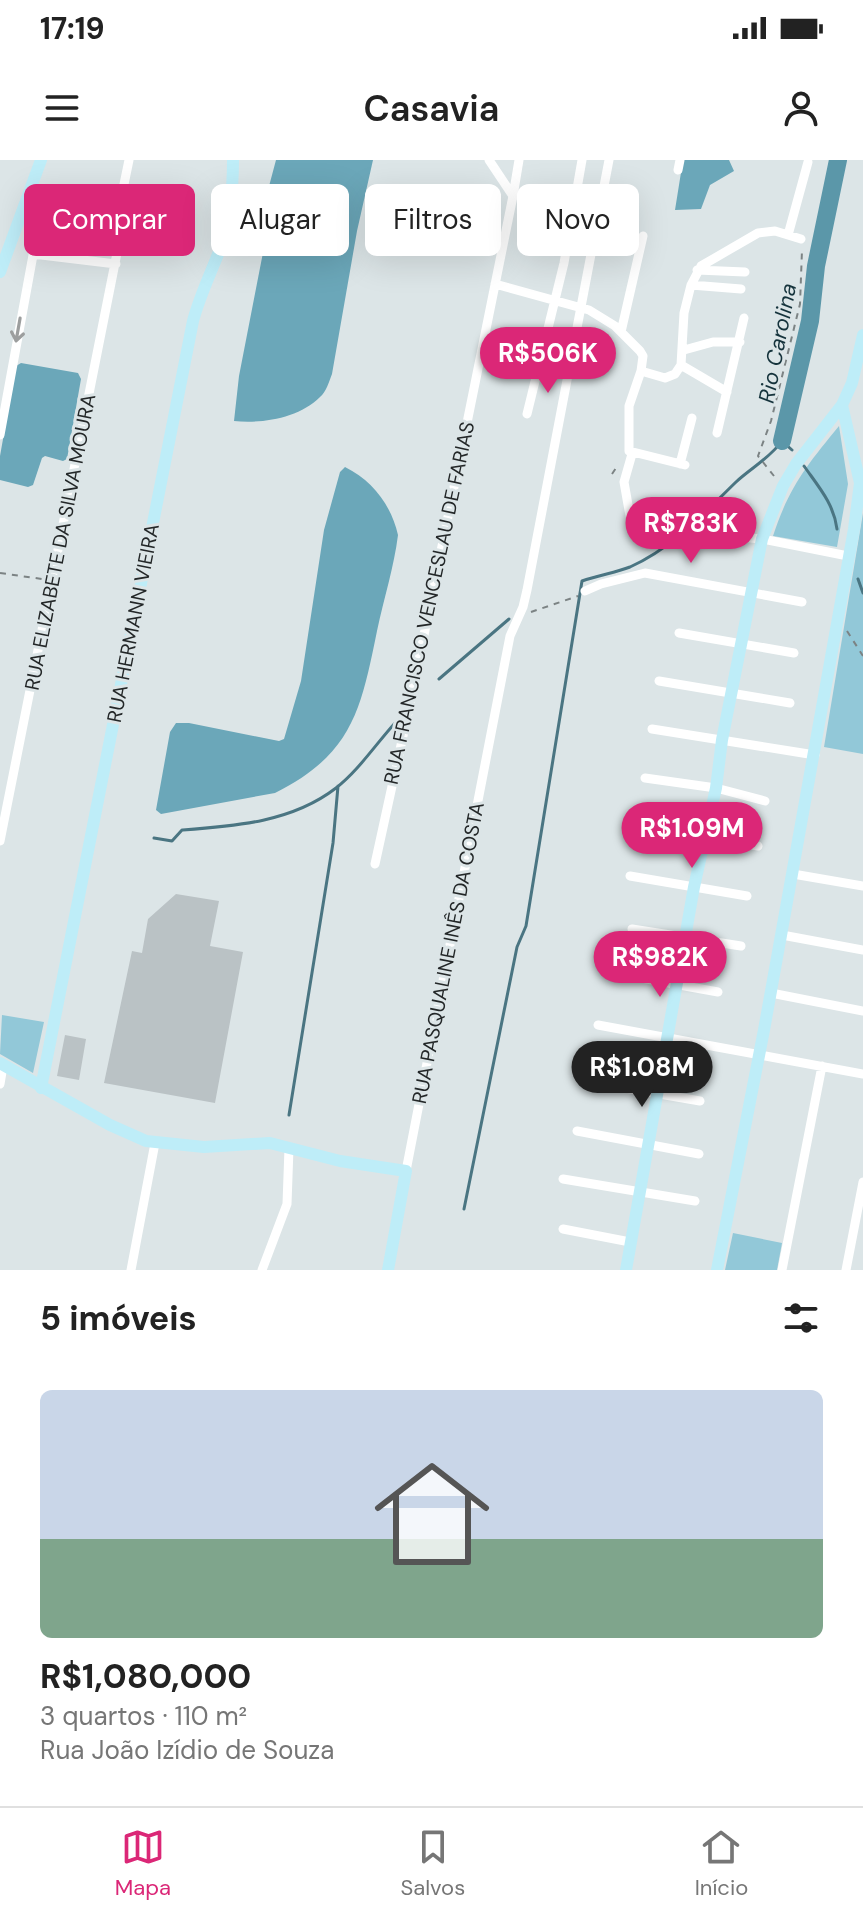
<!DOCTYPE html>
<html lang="pt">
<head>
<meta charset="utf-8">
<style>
	:root { --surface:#fff; --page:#f2f2f2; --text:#222; --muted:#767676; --line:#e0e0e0; --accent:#db2777 }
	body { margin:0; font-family:"DM Sans",sans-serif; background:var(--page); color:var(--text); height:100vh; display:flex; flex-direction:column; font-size:30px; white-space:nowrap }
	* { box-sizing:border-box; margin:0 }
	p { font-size:26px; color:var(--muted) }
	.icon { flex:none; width:44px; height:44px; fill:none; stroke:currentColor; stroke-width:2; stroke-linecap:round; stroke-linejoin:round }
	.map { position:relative; height:1110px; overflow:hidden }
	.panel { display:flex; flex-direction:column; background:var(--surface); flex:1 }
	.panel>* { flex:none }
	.guide { position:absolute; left:24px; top:24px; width:816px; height:72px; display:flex; gap:16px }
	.price { position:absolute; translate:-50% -68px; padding:0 18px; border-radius:28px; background:var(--accent); color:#fff; font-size:26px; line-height:52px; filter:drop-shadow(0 2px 4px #0008) }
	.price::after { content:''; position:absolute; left:50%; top:48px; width:24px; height:18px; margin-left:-12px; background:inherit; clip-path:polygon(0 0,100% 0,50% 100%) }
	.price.on { background:#222; color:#fff }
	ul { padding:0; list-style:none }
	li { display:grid; align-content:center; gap:16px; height:424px; padding:0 40px }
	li+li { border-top:2px solid var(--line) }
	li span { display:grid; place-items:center; height:248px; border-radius:12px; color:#555 }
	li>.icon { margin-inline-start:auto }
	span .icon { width:144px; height:144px; fill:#fffc; stroke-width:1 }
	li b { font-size:34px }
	h2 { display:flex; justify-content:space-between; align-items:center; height:96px; padding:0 40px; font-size:34px }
	.tag { padding:0 28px; border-radius:12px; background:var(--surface); box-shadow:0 8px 32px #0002; font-size:28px; line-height:72px }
	.tag.on { background:var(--accent); color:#fff }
	.status { display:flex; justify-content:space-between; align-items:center; height:56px; padding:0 40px; background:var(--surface); direction:ltr }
	.status svg { height:22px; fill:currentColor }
	header { display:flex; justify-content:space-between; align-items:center; height:104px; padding:0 40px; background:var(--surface); font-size:36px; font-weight:600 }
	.tabs { display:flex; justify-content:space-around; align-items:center; height:112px; border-top:2px solid var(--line); background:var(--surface); font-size:22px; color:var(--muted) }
	.tabs a { display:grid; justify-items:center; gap:4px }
	.tabs .on { color:var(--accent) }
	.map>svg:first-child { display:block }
</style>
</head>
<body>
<div class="status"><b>17:19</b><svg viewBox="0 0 49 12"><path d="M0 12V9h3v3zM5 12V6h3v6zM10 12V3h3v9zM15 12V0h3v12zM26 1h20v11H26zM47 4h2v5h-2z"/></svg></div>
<header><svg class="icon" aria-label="menu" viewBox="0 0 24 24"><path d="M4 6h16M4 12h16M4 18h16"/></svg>Casavia<svg class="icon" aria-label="person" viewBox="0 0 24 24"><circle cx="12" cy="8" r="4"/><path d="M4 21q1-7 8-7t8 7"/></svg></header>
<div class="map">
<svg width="863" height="1110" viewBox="0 0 863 1110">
	<rect width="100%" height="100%" fill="#dce5e7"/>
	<path fill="#92c8d8" d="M839,266L848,324L837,387L773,376C789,327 807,305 839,266Z
		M863,353V594L824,587Z
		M2,855L44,862L33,913L0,894Z
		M733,1073L782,1083L777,1110H725Z"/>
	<path fill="#6ba7b9" d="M276,0H373L357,71L332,214C329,222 326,232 320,237C299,258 262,264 234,261L239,216L274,36L268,30Z
		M683,0H729L734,11L710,25L701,49L675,50Z
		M21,203L78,213L81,219L67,299L63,301L45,296L42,298L33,325L28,327L0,320V296L16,206Z
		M345,307C373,321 391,345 398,375C394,407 384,438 377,471C361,549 353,594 275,633L161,654L156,650L170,572L176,563H189L279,581L284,579L301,521L324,370L340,312Z"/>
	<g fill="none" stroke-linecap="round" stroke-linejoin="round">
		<path stroke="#4a7582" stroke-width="3" d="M804,306C818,326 834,344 837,369
			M858,419L863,433
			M439,519L509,459
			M154,678L172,681L182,670C236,666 292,662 336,628C358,611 376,584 395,563
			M289,955L333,683L338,626
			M464,1049L517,787L526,766L582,421C598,415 615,413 630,407C674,387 703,354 736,322C751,308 770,298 782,281L792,290"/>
		<path stroke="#5b97a9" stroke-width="18" d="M782,281L810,161L816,106L838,0"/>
	</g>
	<path fill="#bac2c5" d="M176,734L219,741L210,786L243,792L215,943L104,923L132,791L142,793L148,759Z
		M65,875L86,879L79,920L57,916Z"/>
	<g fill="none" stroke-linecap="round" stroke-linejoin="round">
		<path stroke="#7c8384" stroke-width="2" stroke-dasharray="6 6" stroke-linecap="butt" d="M612,314L618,305
			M774,316L758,296L771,261L800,144L802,90
			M694,351L705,364
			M0,413L42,419
			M531,452L578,436
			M847,471L863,496"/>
		<path stroke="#fff" stroke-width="5" d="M41,45L47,43L55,48L56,72"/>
		<path stroke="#fff" stroke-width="9" d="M678,10L680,0
			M123,29L129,0
			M513,36L519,0
			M788,75L808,2
			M33,94L116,104
			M697,110L745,112
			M495,124L589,150L615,166L640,191L643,196L641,211L629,246V291L685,305
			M691,125L741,129
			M621,172L643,76
			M684,190L713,182H740
			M681,205L727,232
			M641,211L665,218L675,214L681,205L684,153L691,125L701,106L758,73L775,71L801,79
			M527,254L564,103L582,0
			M717,273L744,158
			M0,275L40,57V45L30,35
			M680,304L692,258
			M630,356L624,322L632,294
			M705,374L762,379L848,396
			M585,431L601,424L645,413L802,442
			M679,473L794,493
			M659,521L790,543
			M652,569L815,595
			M645,618L716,628L765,641
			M640,666L758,686
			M0,681L119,83
			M375,704L410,544L513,36L489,0
			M793,714L863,726
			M630,716L747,736
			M632,769L741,786
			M782,775L863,790
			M608,812L718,832
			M771,833L863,851
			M598,865L863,914
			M590,922L700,941
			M0,924L3,906
			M577,971L699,994
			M406,1011L510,476L523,447L527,430L609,0
			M563,1019L695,1041
			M563,1069L630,1082
			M131,1110L155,983
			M262,1110L287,1044L289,988
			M782,1110L822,906
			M846,1110L863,1022"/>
		<path stroke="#beedf8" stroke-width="12" d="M0,112L41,0
			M0,903L110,965L146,981L204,987L270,983L340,1001L406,1011L388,1110
			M41,928L193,161C200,135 211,113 220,89C230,61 233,29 233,0
			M626,1110L694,727L716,628L722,580L762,379L783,326L796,304L842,245L852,223L863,175
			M717,1110L764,870L854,369L860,323L842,245"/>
	</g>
	<defs><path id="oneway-shaft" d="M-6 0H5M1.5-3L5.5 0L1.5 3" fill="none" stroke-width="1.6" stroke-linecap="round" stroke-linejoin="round" transform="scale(2)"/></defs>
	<use stroke="#9c9e9e" href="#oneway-shaft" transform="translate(18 170) rotate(100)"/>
	<g text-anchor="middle" stroke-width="6" stroke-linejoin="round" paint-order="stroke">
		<g font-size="20" fill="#232728" stroke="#dce5e7">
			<text transform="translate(60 382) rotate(-79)" y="7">RUA ELIZABETE DA SILVA MOURA</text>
			<text transform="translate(429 443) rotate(-78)" y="7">RUA FRANCISCO VENCESLAU DE FARIAS</text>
			<text transform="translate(133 463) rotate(-79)" y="7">RUA HERMANN VIEIRA</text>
			<text transform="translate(448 793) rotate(-79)" y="7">RUA PASQUALINE INÊS DA COSTA</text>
		</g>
		<g font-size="22" font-style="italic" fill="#15333c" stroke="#dce5e7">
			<text transform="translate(777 183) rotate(-79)" y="8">Rio Carolina</text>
		</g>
	</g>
</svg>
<b class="price" style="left:548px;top:235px">R$506K</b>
<b class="price" style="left:691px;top:405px">R$783K</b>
<b class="price" style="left:692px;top:710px">R$1.09M</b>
<b class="price" style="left:660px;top:839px">R$982K</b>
<b class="price on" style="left:642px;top:949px">R$1.08M</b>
<div class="guide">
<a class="tag on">Comprar</a>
<a class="tag">Alugar</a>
<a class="tag">Filtros</a>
<a class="tag">Novo</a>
</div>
</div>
<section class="panel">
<h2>5 imóveis<svg class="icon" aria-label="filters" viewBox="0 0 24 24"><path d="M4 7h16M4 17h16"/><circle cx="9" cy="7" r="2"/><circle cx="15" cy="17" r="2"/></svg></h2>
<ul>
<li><span style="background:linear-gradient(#c9d6e8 60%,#7fa58c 0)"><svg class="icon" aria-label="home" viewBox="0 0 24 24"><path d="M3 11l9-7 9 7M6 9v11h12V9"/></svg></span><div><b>R$1,080,000</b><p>3 quartos · 110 m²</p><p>Rua João Izídio de Souza</p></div></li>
</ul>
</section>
<nav class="tabs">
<a class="on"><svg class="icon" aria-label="map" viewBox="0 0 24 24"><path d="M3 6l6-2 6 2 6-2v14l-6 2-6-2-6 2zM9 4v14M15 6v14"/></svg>Mapa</a>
<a><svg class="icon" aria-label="saved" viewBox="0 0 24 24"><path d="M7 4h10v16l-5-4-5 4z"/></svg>Salvos</a>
<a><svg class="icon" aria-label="home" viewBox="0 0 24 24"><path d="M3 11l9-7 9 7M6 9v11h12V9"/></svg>Início</a>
</nav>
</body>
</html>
